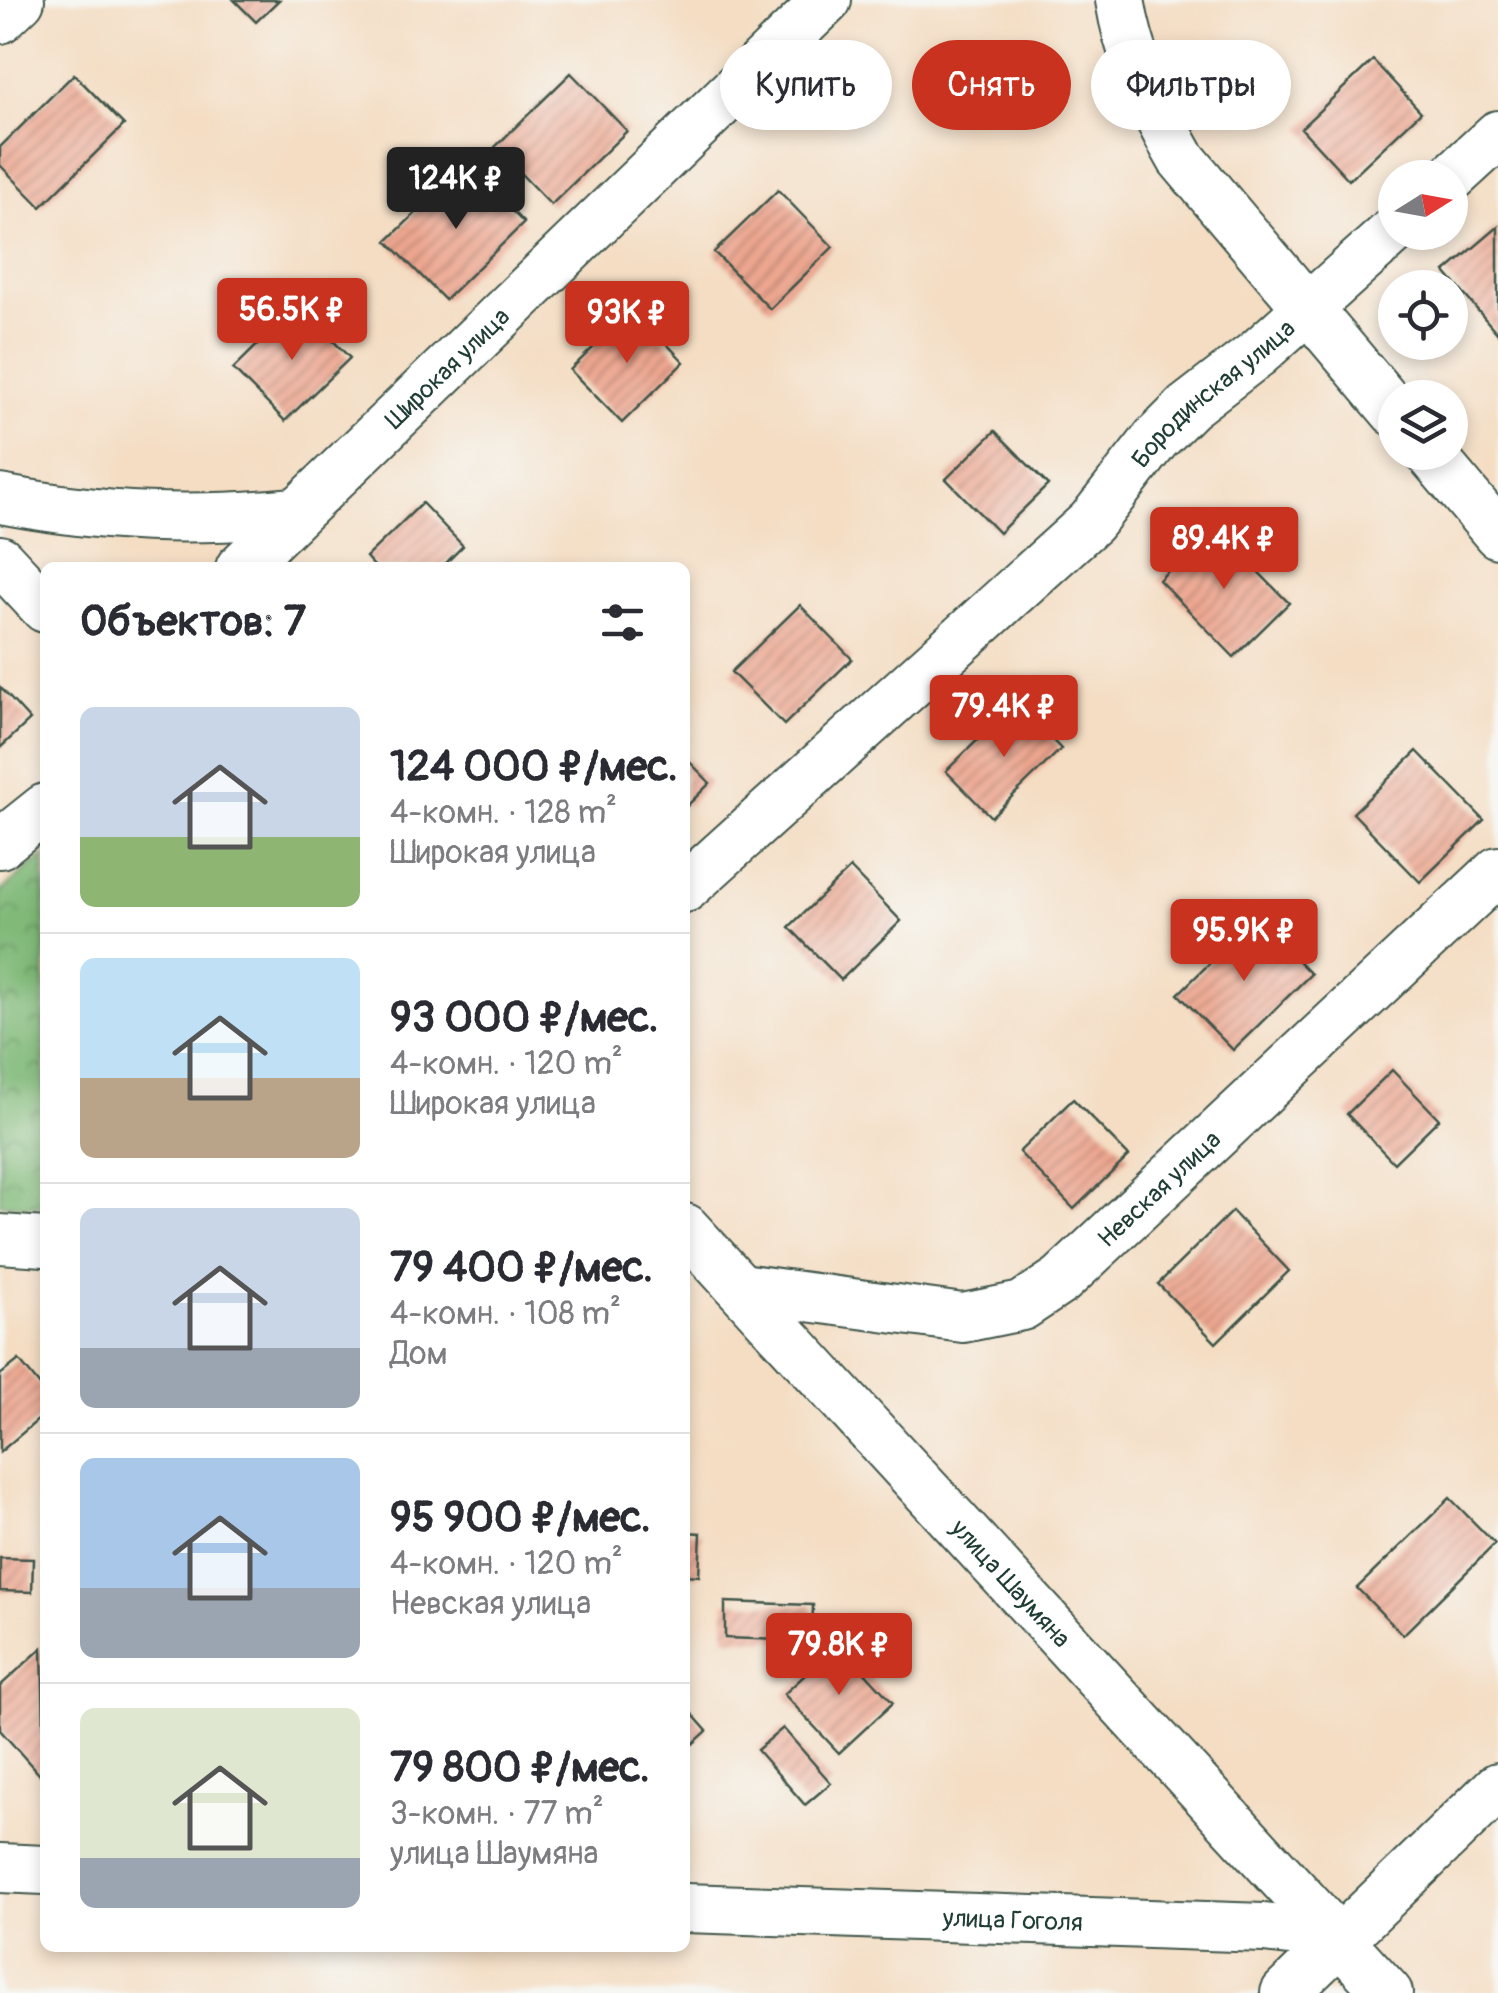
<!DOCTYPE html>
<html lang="ru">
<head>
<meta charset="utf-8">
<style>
	:root { --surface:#fff; --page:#f2f2f3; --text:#2b2b33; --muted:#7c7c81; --line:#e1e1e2; --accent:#c8321e }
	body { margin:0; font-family:Pangolin,sans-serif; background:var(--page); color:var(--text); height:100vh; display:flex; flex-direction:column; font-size:38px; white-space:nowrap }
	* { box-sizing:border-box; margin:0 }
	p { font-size:32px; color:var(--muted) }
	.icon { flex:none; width:55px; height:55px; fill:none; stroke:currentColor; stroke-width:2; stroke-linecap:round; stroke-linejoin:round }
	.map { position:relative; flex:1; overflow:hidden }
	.panel { position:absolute; left:40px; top:562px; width:650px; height:1390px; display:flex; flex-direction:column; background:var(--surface); border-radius:15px; box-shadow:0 5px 15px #0003 }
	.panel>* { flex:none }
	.banner { position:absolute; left:720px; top:40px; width:628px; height:90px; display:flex; gap:20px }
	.needle { width:65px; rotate:79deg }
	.buttons { position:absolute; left:1378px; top:160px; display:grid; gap:20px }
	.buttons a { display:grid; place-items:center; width:90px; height:90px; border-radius:50%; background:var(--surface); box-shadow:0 5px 15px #0003; font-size:50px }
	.price { position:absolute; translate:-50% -85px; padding:0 22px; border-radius:10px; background:var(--accent); color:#fff; font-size:32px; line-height:65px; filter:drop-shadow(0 2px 5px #0008) }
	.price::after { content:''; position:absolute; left:50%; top:60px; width:30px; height:22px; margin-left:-15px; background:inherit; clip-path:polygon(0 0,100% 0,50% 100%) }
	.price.on { background:#222; color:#fff }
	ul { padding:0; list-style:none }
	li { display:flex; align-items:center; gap:30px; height:250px; padding:0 40px }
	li+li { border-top:2px solid var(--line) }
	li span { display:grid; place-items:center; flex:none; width:280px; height:200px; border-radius:15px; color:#555 }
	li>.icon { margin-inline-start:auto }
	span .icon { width:120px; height:120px; fill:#fffc; stroke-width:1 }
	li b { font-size:42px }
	h2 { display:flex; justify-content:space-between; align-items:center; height:120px; padding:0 40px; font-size:42px }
	.chip { padding:0 35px; border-radius:45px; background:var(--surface); box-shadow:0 5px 15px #0003; font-size:35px; line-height:90px }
	.chip.on { background:var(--accent); color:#fff }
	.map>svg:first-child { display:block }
</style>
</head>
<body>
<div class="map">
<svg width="1498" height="1993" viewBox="0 0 1498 1993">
	<defs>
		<pattern id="forest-crowns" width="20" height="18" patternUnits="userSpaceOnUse" patternTransform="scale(2.5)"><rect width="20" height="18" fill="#80b978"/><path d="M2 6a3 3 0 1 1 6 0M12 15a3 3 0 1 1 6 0" fill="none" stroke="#689863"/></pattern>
		<pattern id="building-hatch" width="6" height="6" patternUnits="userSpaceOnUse" patternTransform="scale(2.5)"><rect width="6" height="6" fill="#eda68f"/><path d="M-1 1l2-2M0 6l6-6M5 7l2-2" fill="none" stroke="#bf8876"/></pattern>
	</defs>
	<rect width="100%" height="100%" fill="#f6f6f2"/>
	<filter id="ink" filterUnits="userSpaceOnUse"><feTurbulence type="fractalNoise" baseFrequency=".01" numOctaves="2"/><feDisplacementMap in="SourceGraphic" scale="20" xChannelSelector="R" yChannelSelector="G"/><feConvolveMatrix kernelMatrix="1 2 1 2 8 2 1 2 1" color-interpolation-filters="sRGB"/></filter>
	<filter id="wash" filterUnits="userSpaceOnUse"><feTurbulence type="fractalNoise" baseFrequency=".0048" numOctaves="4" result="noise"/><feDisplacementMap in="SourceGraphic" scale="40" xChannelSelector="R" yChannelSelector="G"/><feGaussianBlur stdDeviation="2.25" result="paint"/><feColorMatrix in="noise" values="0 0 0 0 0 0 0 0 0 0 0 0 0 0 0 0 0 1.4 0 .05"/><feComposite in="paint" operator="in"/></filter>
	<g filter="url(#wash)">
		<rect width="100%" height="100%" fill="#f4ddc3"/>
		<path fill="url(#forest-crowns)" stroke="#507b56" stroke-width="2.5" d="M45,855V1207L0,1204V892Z"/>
		<g id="blocks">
			<path fill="url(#building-hatch)" d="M234,0H279L256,22Z
				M1373,60L1421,112L1349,180L1301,128Z
				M571,73L627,131L551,205L495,147Z
				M74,74L124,125L41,207L0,165V147Z
				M466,164L524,223L445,300L387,241Z
				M778,190L833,247L770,309L714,252Z
				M1498,227V334L1445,272Z
				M298,305L350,358L285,421L233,369Z
				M633,309L684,362L622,423L570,370Z
				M995,431L1048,485L999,533L946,479Z
				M422,503L463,546L441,568H376L366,557Z
				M1213,526L1289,603L1234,657L1159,580Z
				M800,605L852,659L784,725L731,672Z
				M0,687L30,720L0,748Z
				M1016,702L1061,749L991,817L946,771Z
				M1417,751L1484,820L1420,882L1353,813Z
				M685,757L710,783L685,808Z
				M850,868L901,921L841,980L789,927Z
				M1256,918L1311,974L1233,1050L1178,994Z
				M1392,1070L1439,1119L1394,1163L1347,1114Z
				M1073,1099L1129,1156L1074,1209L1019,1152Z
				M1232,1211L1289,1271L1216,1343L1158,1284Z
				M19,1360L45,1392V1414L0,1452V1375Z
				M1450,1498L1495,1544L1403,1635L1357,1588Z
				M685,1532L701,1533L699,1576L685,1575Z
				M0,1558L33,1559L32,1592L0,1591Z
				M725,1602L813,1605L812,1641L725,1638Z
				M839,1644L893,1703L839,1753L784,1694Z
				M42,1648L45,1769L39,1774L0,1730V1686Z
				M685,1706L707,1731L685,1751Z
				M783,1728L831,1783L805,1805L757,1750Z"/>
		</g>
	</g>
	<g filter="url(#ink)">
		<use href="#blocks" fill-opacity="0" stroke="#3f5549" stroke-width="2.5"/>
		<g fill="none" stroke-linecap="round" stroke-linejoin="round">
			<defs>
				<g id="minor">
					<path d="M1120,0C1129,55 1153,110 1181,158L1395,412"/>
					<path d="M0,19L20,0"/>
					<path d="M1450,179L1498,135"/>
					<path d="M1429,452L1498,534"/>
					<path d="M0,499C106,519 189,522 296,512"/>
					<path d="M0,560L45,608"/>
					<path id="s1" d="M240,568L827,0"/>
					<path d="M0,844L45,808"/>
					<path id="s2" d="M685,888L1091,522L1156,439L1188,407L1258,353L1395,230"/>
					<path id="s3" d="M685,1228L1388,1993"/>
					<path d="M0,1239L45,1242"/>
					<path id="s4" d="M741,1288L963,1318L1022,1306L1061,1280L1498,871"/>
					<path d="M0,1868L45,1870"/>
					<path id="s5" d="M685,1908L1264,1928L1341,1937"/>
					<path d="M1285,1993L1498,1787"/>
				</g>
			</defs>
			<use href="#minor" stroke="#3f5549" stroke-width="52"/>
			<use href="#minor" stroke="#fff" stroke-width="48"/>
		</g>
	</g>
	<g text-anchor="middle" stroke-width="10" stroke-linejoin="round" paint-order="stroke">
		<g font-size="25" fill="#1f3d34" stroke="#f6f6f2">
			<text dy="9" stroke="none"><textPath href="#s1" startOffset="288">Широкая улица</textPath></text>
			<text dy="9" stroke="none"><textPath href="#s2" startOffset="725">Бородинская улица</textPath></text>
			<text dy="9" stroke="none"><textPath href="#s4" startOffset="465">Невская улица</textPath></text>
			<text dy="9" stroke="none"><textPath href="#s3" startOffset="482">улица Шаумяна</textPath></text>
			<text dy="9" stroke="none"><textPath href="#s5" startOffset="328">улица Гоголя</textPath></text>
		</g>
	</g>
</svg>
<div class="buttons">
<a><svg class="needle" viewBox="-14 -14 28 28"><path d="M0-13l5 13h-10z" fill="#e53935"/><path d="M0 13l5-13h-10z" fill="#7c7c81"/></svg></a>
<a><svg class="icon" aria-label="locate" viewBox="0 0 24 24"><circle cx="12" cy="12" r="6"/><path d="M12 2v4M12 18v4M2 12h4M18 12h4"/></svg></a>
<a><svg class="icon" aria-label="layers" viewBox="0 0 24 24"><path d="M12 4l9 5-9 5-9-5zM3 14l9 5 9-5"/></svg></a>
</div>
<b class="price on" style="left:456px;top:232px">124K ₽</b>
<b class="price" style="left:292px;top:363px">56.5K ₽</b>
<b class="price" style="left:627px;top:366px">93K ₽</b>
<b class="price" style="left:1224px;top:592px">89.4K ₽</b>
<b class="price" style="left:1004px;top:760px">79.4K ₽</b>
<b class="price" style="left:1244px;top:984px">95.9K ₽</b>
<b class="price" style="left:839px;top:1698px">79.8K ₽</b>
<div class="banner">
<a class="chip">Купить</a>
<a class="chip on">Снять</a>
<a class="chip">Фильтры</a>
</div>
<section class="panel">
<h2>Объектов: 7<svg class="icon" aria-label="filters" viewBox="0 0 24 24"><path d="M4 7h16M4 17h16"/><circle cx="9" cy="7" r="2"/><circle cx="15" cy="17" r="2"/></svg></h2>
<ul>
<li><span style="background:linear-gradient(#c9d6e8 65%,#8fb573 0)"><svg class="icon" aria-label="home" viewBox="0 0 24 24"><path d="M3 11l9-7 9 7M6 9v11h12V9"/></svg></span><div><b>124 000 ₽/мес.</b><p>4-комн. · 128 m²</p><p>Широкая улица</p></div></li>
<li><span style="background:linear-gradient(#bfe0f5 60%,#b9a48a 0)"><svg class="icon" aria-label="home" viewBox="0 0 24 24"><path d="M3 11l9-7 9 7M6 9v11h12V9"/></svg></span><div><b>93 000 ₽/мес.</b><p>4-комн. · 120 m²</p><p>Широкая улица</p></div></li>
<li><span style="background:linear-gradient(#c9d6e8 70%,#9aa5b1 0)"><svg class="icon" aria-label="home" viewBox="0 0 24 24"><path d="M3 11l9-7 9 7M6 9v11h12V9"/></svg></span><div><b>79 400 ₽/мес.</b><p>4-комн. · 108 m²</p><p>Дом</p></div></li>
<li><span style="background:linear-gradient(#a9c7e8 65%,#9aa5b1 0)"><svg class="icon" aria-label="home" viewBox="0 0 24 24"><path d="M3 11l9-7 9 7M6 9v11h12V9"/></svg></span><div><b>95 900 ₽/мес.</b><p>4-комн. · 120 m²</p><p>Невская улица</p></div></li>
<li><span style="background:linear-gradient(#dfe7d0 75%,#9aa5b1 0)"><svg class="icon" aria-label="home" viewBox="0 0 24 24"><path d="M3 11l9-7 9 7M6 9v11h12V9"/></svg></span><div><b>79 800 ₽/мес.</b><p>3-комн. · 77 m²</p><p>улица Шаумяна</p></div></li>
</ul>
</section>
</div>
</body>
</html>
